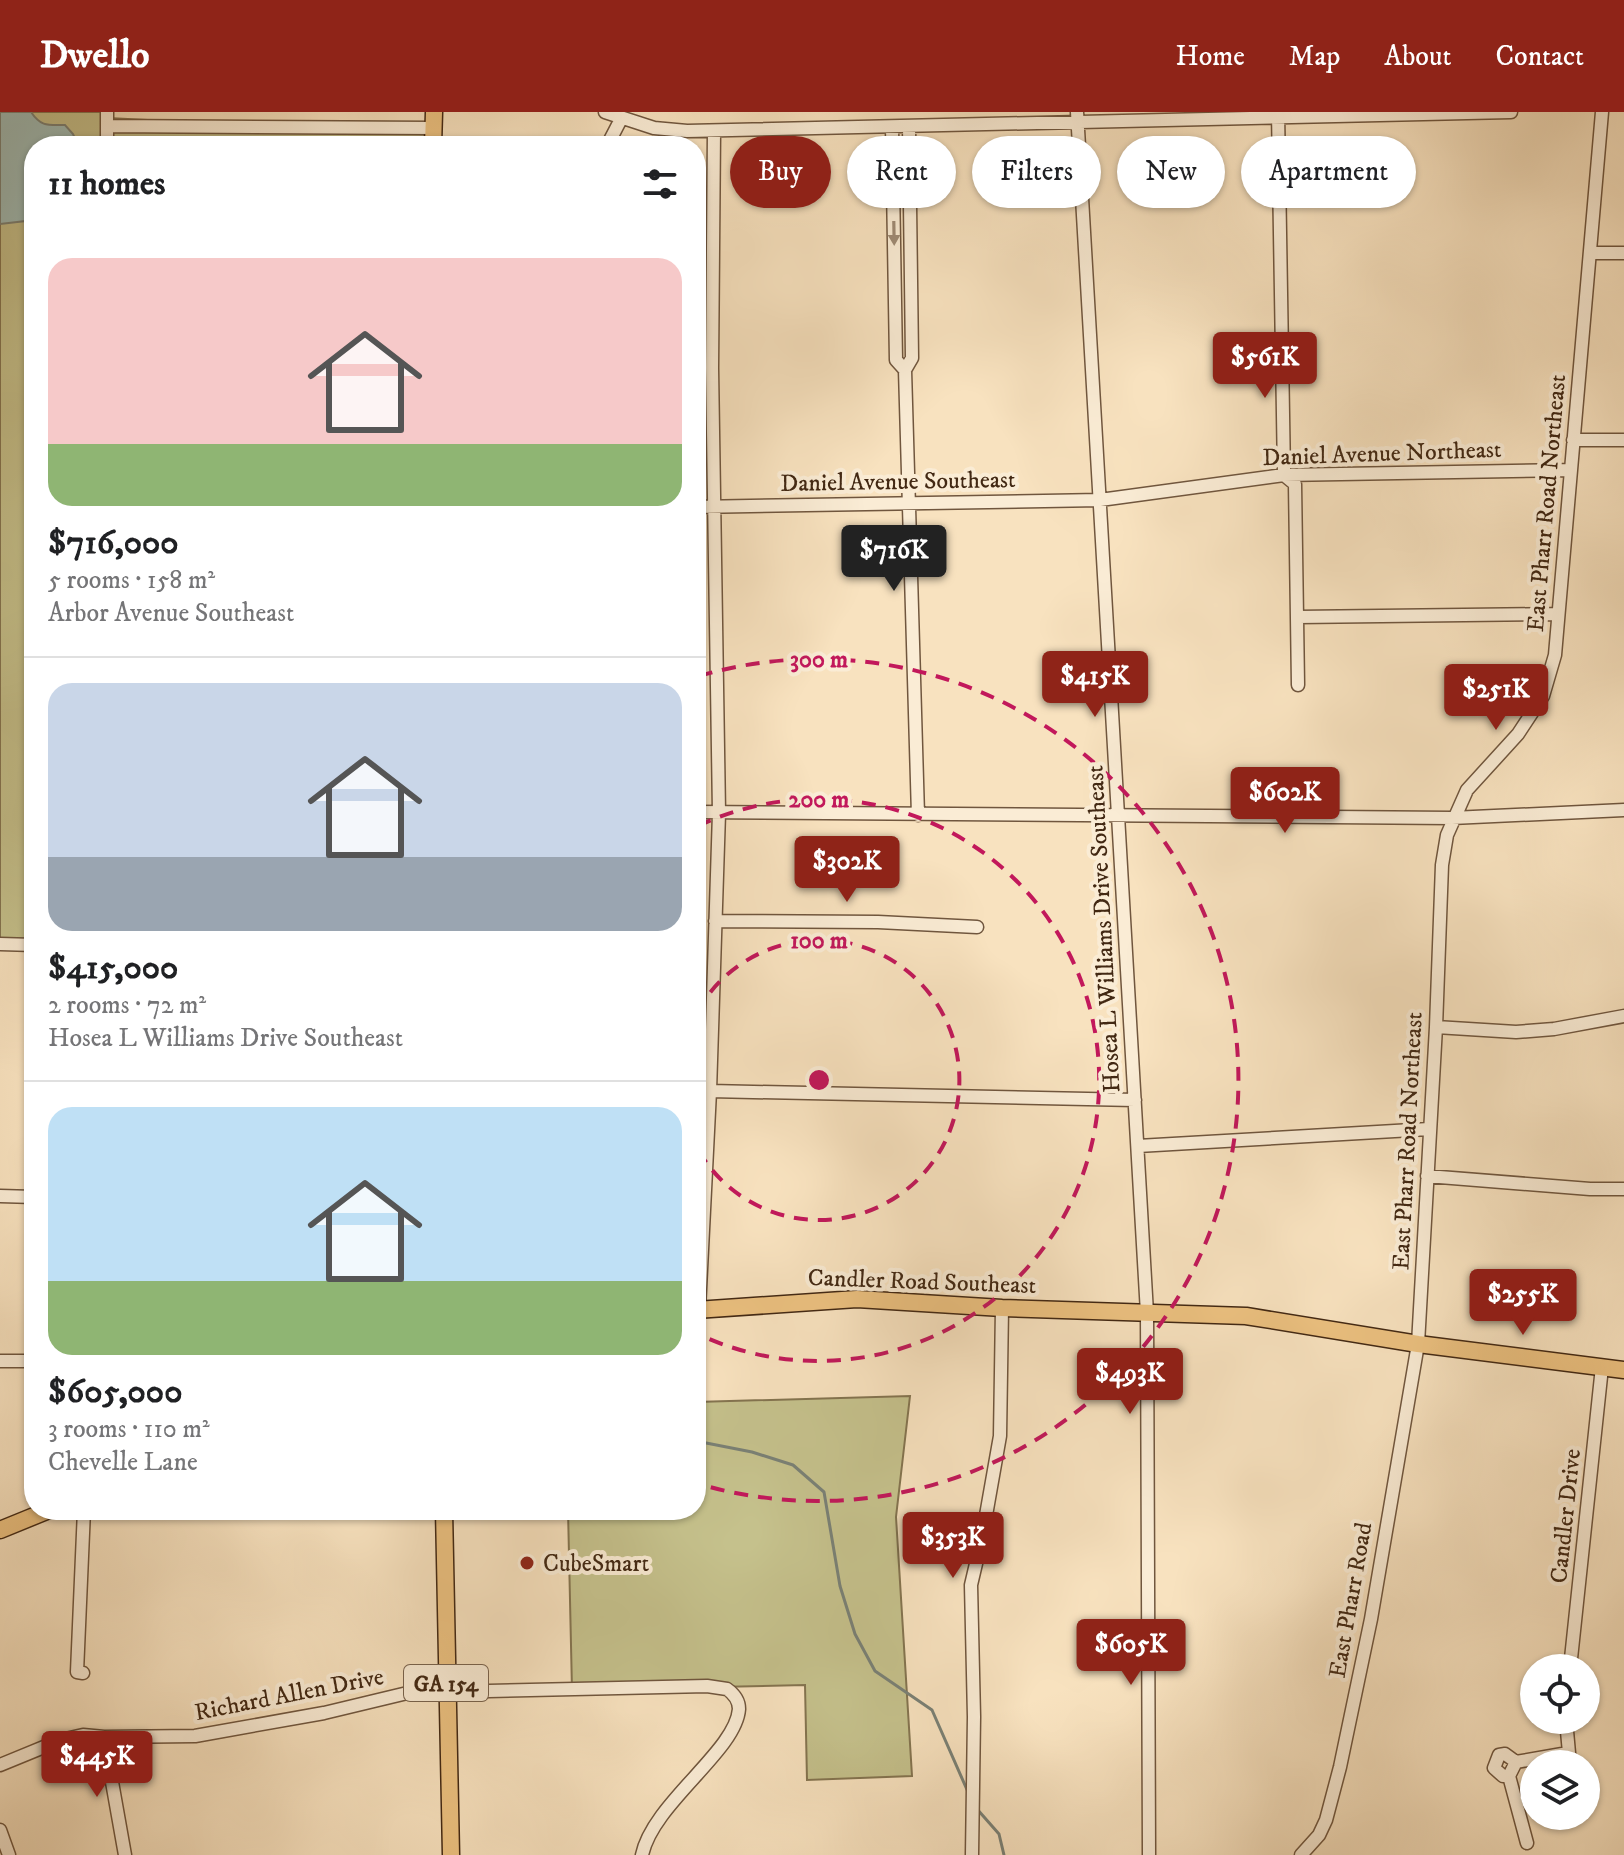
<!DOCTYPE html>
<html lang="en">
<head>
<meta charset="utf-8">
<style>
	:root { --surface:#fff; --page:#f2f2f2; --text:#202124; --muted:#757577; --line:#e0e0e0; --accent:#8f2418 }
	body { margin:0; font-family:"IM FELL DW Pica",serif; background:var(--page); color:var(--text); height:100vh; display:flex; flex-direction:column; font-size:30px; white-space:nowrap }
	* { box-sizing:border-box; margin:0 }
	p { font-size:26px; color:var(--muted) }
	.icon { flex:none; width:44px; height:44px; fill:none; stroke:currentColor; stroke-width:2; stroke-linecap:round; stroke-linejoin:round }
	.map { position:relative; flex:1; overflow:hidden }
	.sheet { position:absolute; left:24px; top:24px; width:682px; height:1384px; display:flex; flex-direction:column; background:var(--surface); border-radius:32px; box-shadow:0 2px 6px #0004 }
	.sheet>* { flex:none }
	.banner { position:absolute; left:730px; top:24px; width:760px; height:72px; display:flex; gap:16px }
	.fabs { position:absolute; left:1520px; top:1542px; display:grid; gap:16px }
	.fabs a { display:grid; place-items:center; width:80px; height:80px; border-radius:50%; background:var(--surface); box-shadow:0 2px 6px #0004; font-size:40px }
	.price { position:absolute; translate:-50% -68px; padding:0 18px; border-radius:8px; background:var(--accent); color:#fff; font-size:26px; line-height:52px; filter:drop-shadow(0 2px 4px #0008) }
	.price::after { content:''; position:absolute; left:50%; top:48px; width:24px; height:18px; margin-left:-12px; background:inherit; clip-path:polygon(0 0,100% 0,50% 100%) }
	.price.active { background:#222; color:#fff }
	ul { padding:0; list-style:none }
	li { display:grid; align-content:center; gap:16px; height:424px; padding:0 24px }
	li+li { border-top:2px solid var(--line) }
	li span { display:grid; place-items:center; height:248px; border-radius:24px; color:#555 }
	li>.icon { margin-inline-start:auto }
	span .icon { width:144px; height:144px; fill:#fffc; stroke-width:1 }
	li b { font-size:34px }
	h2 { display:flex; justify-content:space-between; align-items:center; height:96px; padding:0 24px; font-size:34px }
	.chip { padding:0 28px; border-radius:36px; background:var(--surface); box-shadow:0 2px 6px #0004; font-size:28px; line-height:72px }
	.chip.active { background:var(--accent); color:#fff }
	header { display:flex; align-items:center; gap:48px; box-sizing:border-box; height:112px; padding:0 40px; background:var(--accent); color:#fff }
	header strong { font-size:38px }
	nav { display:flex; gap:44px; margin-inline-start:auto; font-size:28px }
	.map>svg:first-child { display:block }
</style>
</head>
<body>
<header>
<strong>Dwello</strong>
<nav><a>Home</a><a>Map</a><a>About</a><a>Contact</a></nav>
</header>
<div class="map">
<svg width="1624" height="1743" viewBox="0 0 1624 1743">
	<rect width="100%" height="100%" fill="#f8e2bf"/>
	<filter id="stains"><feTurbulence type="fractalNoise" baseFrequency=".0025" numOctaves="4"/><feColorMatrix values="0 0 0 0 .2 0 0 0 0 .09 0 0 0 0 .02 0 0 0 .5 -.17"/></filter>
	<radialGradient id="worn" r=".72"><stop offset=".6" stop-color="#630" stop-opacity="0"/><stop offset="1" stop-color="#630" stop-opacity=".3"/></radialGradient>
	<path fill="#c5c18c" stroke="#847450" stroke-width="2" d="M0,0H107L108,6L438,23V34H34V834H0Z
		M910,1284L896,1405L912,1664L807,1668L805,1573L572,1578L568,1398H696V1290Z"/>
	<path fill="#9fbdb8" stroke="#7a8176" stroke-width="2" d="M0,0H31C41,15 48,13 65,13L73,22L78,33L34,34V108L0,112Z"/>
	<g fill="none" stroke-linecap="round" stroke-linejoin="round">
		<path stroke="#7a8176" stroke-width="3" d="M696,1329L752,1340L793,1353L824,1380L840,1474L855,1522L875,1559L932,1598L968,1680
			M977,1697L999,1722L1004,1743"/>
		<defs>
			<path id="minor" d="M605,0L654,16L687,19L1511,0
				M1077,0L1147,1201L1149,1743
				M1278,0L1284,363L1295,372L1298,573
				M107,14L433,16
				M909,14L912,246L905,258L918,703
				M892,15L896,248L905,258
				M107,34V0
				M607,34L621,7
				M1591,141H1624
				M1573,328H1624
				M696,395L1100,388L1284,363L1570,358
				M1298,505L1558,502
				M696,700L1452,706L1624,698
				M715,809L878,810L977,815
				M0,832L34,833
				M1436,915L1516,920L1554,917L1624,904
				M710,979L1135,988
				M1138,1034L1429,1017
				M1427,1064L1590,1077H1624
				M0,1084L34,1085
				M699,1197L710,979L719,701L712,256L714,19
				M0,1249H34
				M1570,1556L1602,1255
				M83,1561L77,1560L84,1398
				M1566,1608L1570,1652
				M104,1625L125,1743
				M0,1653L61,1628L83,1623L104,1625L195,1624L324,1601L424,1577L446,1580L707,1574L727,1577C734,1582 739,1588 739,1597C736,1639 653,1691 642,1743
				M1509,1664H1503L1494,1656L1499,1643L1505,1642L1516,1650
				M0,1718L9,1743
				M1527,1731L1509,1664L1516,1650L1568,1641
				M972,1743L974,1605L971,1473L982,1426L1000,1324L1002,1196
				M1301,1743L1319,1723L1326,1708L1340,1655L1371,1507L1418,1232L1436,915L1442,753L1447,723L1467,678L1518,622L1543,584L1555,543L1602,0"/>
			<path id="major" d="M433,34L434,0
				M696,1198L857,1187L1002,1196L1246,1204L1418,1232L1624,1258
				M444,1398L451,1743
				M0,1418L49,1398"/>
		</defs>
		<use href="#minor" stroke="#70563e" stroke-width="15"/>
		<use href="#major" stroke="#422813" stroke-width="19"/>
		<use href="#minor" stroke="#faecd5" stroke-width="12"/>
		<use href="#major" stroke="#ecc180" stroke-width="16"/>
	</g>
	<defs><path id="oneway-solid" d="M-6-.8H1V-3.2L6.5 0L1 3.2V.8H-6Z" transform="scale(2)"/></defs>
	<use fill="#9e8a74" href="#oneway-solid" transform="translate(894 121) rotate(89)"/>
	<g fill="none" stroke="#c2185b" stroke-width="4" stroke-dasharray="14 10">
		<path d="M697 900A140 140 0 1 1 697 1036"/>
		<path d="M698 714A281 281 0 1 1 698 1222"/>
		<path d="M699 564A421 421 0 1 1 699 1372"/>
	</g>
	<circle fill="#8f2418" stroke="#faecd5" stroke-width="3" cx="527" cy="1451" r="8"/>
	<g text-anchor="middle" stroke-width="8" stroke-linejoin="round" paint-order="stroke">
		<rect fill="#faecd5" stroke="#79634d" stroke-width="2" x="404" y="1553" width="84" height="36" rx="6"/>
		<g font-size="22" font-weight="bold" fill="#422813">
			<text x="446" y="1579">GA 154</text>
		</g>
		<g font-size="24" fill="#422813" stroke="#faecd5">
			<text transform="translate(1382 341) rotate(-2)" y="8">Daniel Avenue Northeast</text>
			<text transform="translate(898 369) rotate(-1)" y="8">Daniel Avenue Southeast</text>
			<text transform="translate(1546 391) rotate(-85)" y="8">East Pharr Road Northeast</text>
			<text transform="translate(1103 817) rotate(-93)" y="8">Hosea L Williams Drive Southeast</text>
			<text transform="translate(1407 1029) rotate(-87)" y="8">East Pharr Road Northeast</text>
			<text transform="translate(922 1169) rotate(2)" y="8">Candler Road Southeast</text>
			<text transform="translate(1565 1404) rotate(-84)" y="8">Candler Drive</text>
			<text transform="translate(1350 1488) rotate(-80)" y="8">East Pharr Road</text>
			<text transform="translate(289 1582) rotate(-11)" y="8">Richard Allen Drive</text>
		</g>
		<g font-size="24" fill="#422813" stroke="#faecd5" text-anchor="start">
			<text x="543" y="1459">CubeSmart</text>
		</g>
	</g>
	<circle cx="819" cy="968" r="12" fill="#c2185b" stroke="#faecd5" stroke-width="4"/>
	<g font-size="24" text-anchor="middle" font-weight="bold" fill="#c2185b" stroke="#faecd5" stroke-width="8" stroke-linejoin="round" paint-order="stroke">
		<text x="819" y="555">300 m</text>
		<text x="819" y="695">200 m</text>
		<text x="819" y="836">100 m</text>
	</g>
	<rect width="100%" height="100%" filter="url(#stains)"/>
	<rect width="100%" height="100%" fill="url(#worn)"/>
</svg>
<div class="fabs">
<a><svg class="icon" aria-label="locate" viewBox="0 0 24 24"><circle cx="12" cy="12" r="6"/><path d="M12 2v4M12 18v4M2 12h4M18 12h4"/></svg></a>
<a><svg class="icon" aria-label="layers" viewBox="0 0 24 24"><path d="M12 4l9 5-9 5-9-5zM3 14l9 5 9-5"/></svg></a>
</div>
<b class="price" style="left:1265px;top:288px">$561K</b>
<b class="price active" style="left:894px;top:481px">$716K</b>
<b class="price" style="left:1095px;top:607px">$415K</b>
<b class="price" style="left:1496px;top:620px">$251K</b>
<b class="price" style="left:1285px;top:723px">$602K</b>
<b class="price" style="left:847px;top:792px">$302K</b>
<b class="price" style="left:1523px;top:1225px">$255K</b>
<b class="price" style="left:1130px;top:1304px">$493K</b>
<b class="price" style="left:953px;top:1468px">$353K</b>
<b class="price" style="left:1131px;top:1575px">$605K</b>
<b class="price" style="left:97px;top:1687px">$445K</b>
<div class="banner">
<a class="chip active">Buy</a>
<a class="chip">Rent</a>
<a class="chip">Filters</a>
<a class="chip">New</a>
<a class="chip">Apartment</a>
</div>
<section class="sheet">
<h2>11 homes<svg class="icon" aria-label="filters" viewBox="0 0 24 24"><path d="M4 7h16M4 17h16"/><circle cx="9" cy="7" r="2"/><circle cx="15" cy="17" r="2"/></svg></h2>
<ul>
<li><span style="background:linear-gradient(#f6c9c9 75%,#8fb573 0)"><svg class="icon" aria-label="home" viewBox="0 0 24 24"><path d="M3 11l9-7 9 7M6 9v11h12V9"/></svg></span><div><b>$716,000</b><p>5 rooms · 158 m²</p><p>Arbor Avenue Southeast</p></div></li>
<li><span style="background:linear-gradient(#c9d6e8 70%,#9aa5b1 0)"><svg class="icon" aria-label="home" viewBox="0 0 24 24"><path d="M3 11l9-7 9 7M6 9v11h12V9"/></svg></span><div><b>$415,000</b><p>2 rooms · 72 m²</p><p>Hosea L Williams Drive Southeast</p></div></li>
<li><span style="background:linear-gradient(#bfe0f5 70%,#8fb573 0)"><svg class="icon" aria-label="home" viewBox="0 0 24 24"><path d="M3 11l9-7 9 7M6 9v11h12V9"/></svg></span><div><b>$605,000</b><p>3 rooms · 110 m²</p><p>Chevelle Lane</p></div></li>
</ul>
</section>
</div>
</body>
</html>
